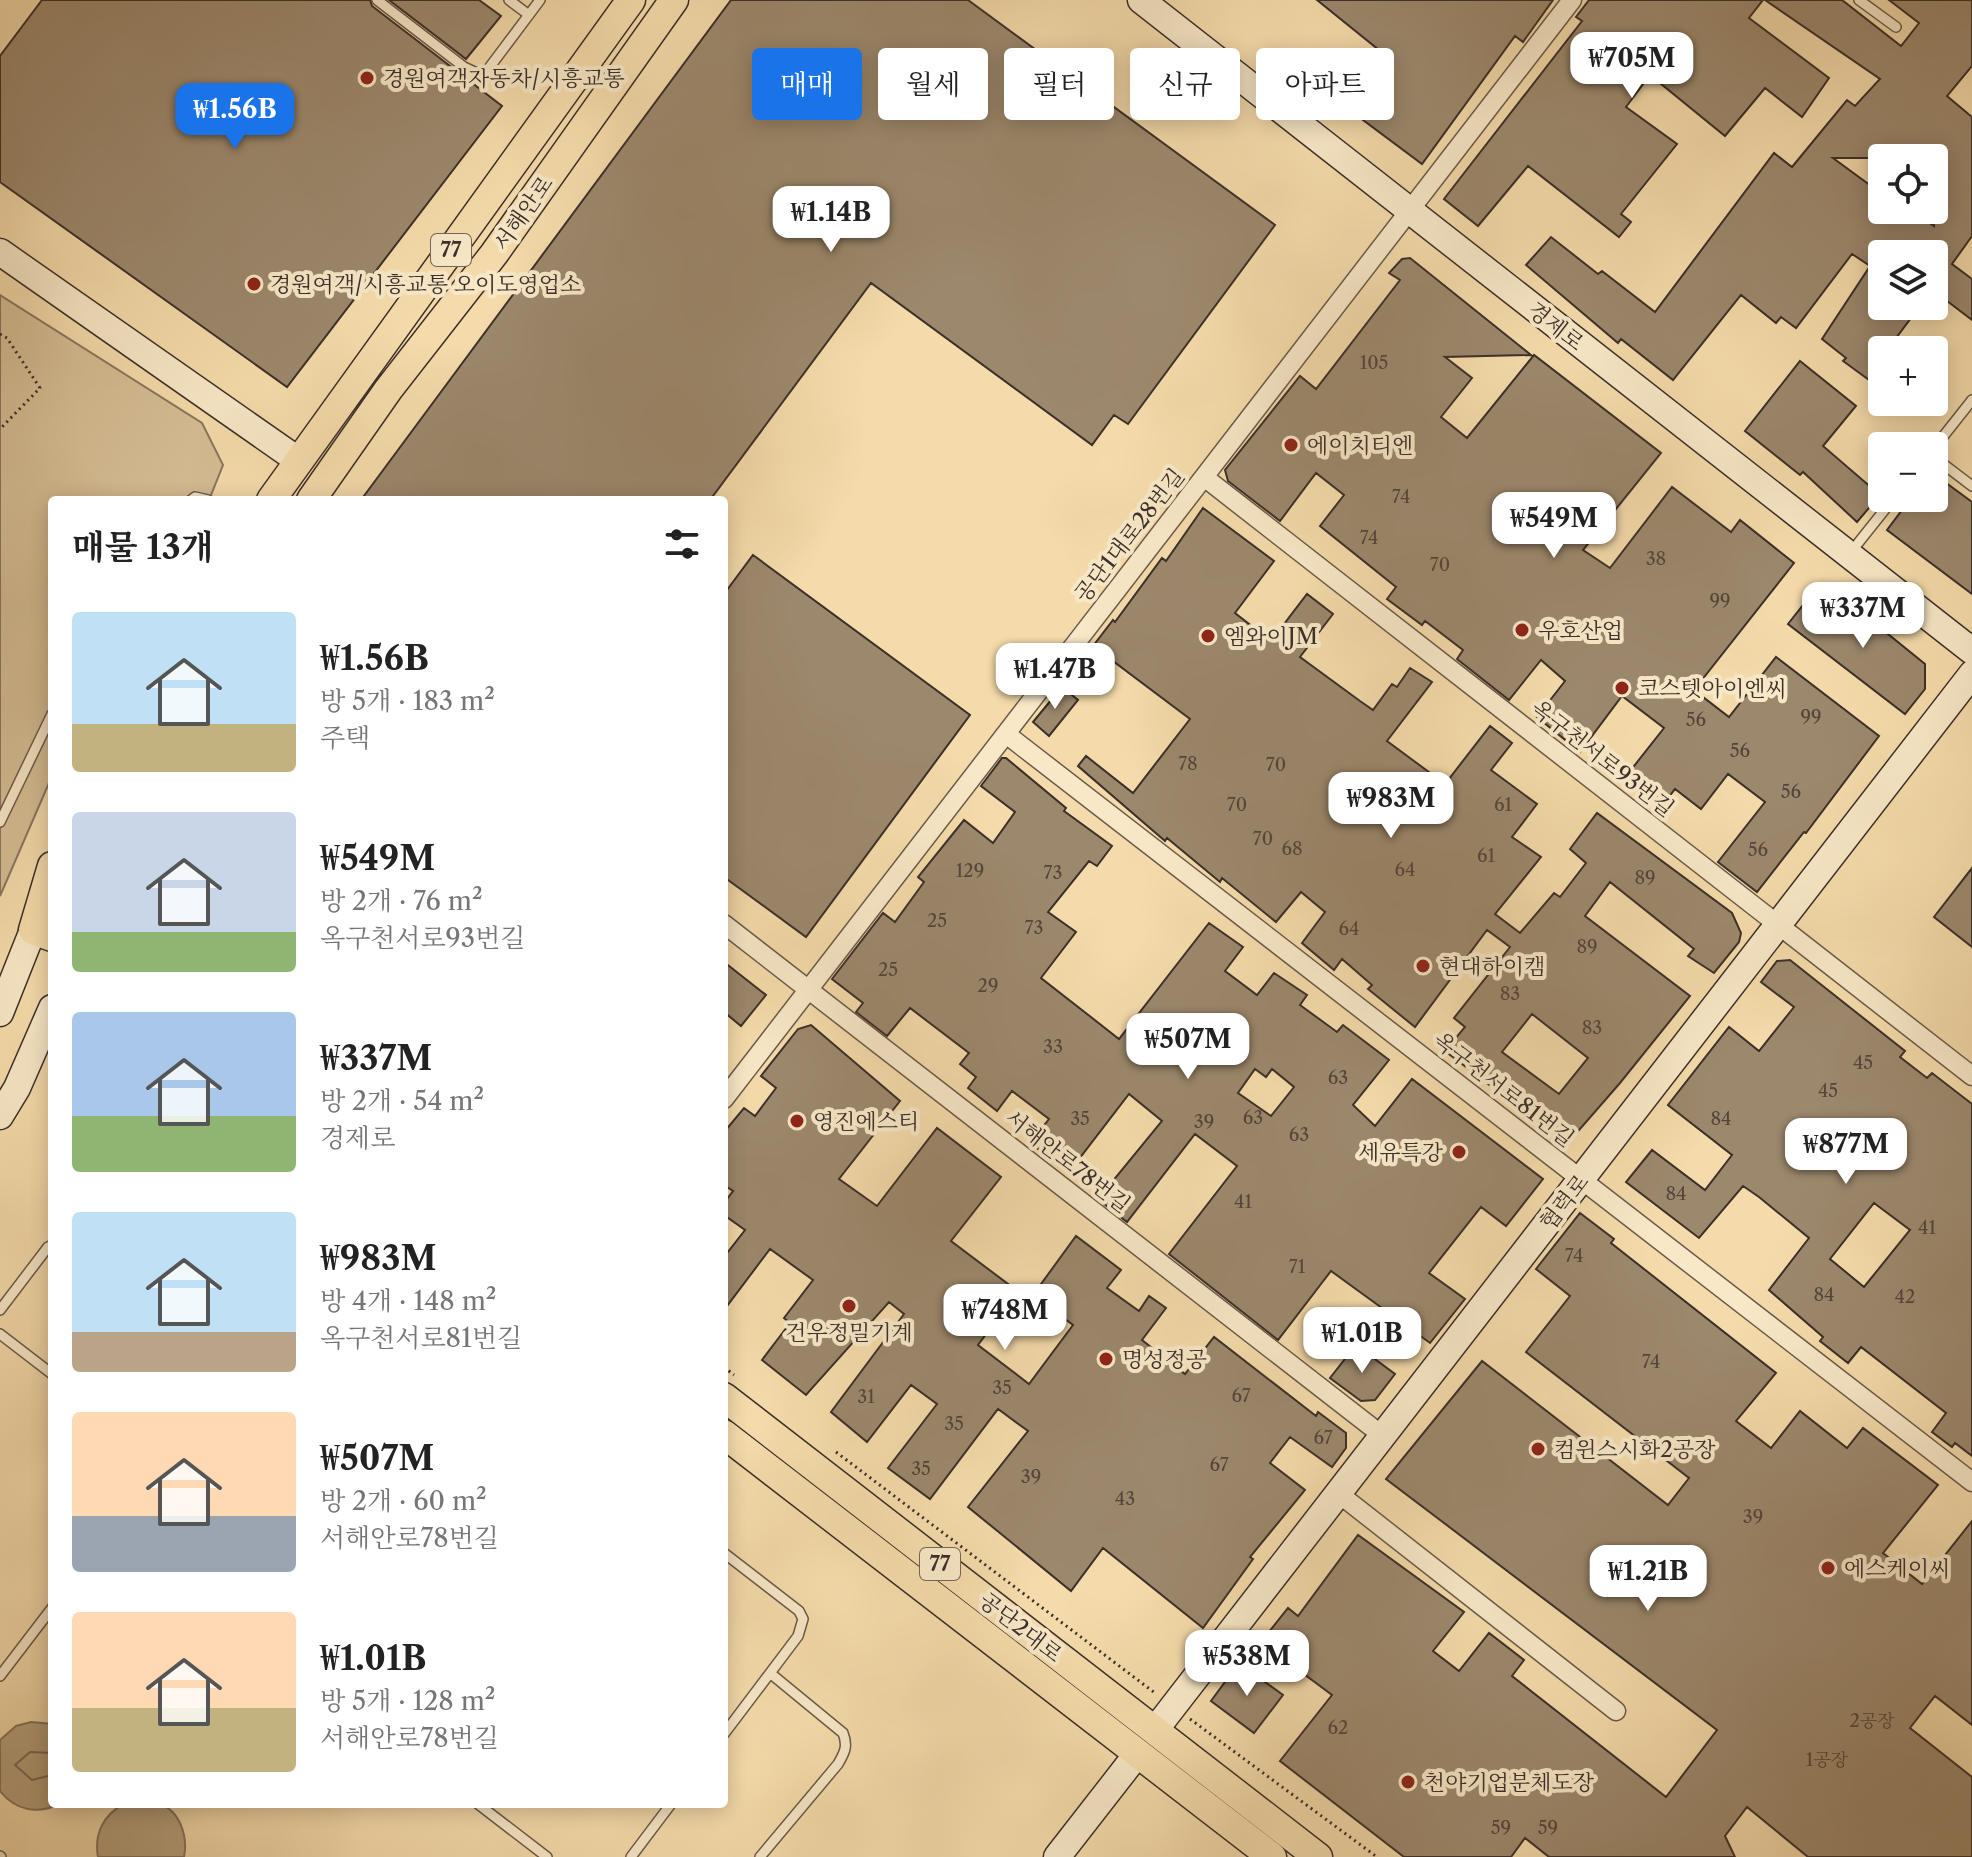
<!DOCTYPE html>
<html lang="ko">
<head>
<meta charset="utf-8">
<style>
	:root { --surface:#fff; --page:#f6f6f6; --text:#222; --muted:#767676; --accent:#1a73e8 }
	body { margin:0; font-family:"Libre Caslon Text","Noto Serif KR",serif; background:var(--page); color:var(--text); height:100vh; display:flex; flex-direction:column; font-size:30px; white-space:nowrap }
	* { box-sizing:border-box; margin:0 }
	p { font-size:26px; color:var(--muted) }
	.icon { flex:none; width:44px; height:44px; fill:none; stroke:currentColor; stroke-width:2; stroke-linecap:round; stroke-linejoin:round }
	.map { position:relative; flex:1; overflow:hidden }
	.details { position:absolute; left:48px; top:496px; width:680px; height:1312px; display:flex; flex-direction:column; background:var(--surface); border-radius:8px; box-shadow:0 4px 20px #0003 }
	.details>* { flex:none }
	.hud { position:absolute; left:752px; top:48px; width:760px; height:72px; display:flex; gap:16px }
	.tools { position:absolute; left:1868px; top:144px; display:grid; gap:16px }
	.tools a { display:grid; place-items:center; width:80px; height:80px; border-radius:8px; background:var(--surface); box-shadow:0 4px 20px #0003; font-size:40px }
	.price { position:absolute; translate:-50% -68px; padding:0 18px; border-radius:16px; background:#fff; color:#222; font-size:26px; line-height:52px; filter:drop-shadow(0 2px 4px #0008) }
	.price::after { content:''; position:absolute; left:50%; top:48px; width:24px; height:18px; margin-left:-12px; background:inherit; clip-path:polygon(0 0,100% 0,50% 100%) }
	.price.active { background:var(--accent); color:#fff }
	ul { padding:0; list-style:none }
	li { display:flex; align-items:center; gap:24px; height:200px; padding:0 24px }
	li span { display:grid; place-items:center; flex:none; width:224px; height:160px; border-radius:8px; color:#555 }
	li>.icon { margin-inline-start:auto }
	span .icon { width:96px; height:96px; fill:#fffc; stroke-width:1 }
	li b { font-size:34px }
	h2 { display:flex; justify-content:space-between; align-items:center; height:96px; padding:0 24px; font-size:34px }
	.tag { padding:0 28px; border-radius:8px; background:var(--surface); box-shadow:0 4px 20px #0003; font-size:28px; line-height:72px }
	.tag.active { background:var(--accent); color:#fff }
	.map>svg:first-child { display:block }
</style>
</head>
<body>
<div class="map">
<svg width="1972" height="1857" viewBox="0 0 1972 1857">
	<rect width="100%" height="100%" fill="#f5dbab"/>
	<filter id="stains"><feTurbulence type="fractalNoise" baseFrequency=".0025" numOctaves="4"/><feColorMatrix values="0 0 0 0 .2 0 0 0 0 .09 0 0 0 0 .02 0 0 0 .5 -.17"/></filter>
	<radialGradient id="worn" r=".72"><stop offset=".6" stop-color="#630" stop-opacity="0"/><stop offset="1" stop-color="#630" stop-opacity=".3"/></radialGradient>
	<path fill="#d6be95" stroke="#897660" stroke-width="2" d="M0,295L202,423L223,465L209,500H52V776L0,896Z"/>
	<path fill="#b6a17f" stroke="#85735d" stroke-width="2" d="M31,1722L52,1724V1804H59C37,1815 15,1810 0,1791V1740L16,1726Z
		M124,1804C134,1804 147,1802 157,1804C180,1808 188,1837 184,1857H98C94,1834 103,1815 124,1804Z"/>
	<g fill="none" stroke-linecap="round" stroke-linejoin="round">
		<path stroke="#796854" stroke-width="2" d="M52,1753L30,1752L15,1765L32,1780L52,1775"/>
	</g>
	<path fill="#9c886d" stroke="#3c2f2a" stroke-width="2" fill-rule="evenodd" d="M42,0H370L372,6L502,106L287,387L0,182V56Z
		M389,0H479L501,16L466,59Z
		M731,0H968L1275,225L1128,424L1114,415L1092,445L871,283L710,500H361Z
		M1317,0H1553L1523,42L1515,36L1422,164L1351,111L1390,59Z
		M1589,0H1763L1749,18L1829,78L1802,117L1765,88L1725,136L1650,75L1626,107L1677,144L1621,214L1631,222L1619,237L1528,166L1478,226L1444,199L1582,21L1576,17Z
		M1765,0H1842L1901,46L1919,23L1889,0H1972V66L1947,96L1972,117V236L1952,264L1972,279V320L1934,291V254H1882V306H1920L1887,350H1882V357L1878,362L1882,366L1869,380L1843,361L1846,358L1822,339L1870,266L1852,254L1796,328L1781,317L1776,323L1741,295L1673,380L1621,339L1618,343L1526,265L1551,237L1598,274L1602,271L1655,312L1774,153L1792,167L1847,100L1855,106L1880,79ZM1833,158H1934V226L1911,210H1882V194Z
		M1410,258L1531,355L1445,357L1472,378L1441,417L1467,438L1534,355L1661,453L1583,550L1610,568L1672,487L1731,532L1740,520L1794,563L1694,690L1729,717L1776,657L1879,736L1806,833L1804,832L1757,892L1718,862L1765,802L1728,774L1701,809L1675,789L1660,809L1623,780L1664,728L1622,696L1580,752L1537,717L1565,681L1541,660L1509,700L1457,659L1463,650L1425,621L1422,625L1387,599L1396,587L1320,526L1344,495L1316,473L1280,521L1228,481L1225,470L1300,376L1316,389L1400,280L1389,273L1402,259Z
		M1800,361L1856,406L1823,446L1880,495L1857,522L1803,472L1800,475L1745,431Z
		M1934,474L1972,502V594L1887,530L1911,498H1934Z
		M1203,508L1274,561L1235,613L1271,641L1307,594L1333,614L1300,657L1360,701L1373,710L1392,684L1397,687L1410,668L1432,682L1387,741L1445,784L1490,726L1512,743L1491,770L1537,804L1512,837L1541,857L1495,914L1520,933L1554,893L1560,897L1586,863L1570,849L1597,813L1732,913L1741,933L1739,942L1714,973L1688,956L1694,949L1610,882L1585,916L1690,996L1620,1083L1567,1144L1445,1051L1465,1027L1454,1018L1510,947L1487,930L1415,1027L1368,989L1372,985L1342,959L1334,970L1302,943L1325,912L1301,892L1276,922L1222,878L1220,882L1167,838L1165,841L1078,766L1086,756L1133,793L1190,719L1093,646L1113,620L1115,622L1162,558L1166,561ZM1532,1014L1588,1058L1559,1094L1502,1052Z
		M753,555L970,715L806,937L724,877V594Z
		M1815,590L1850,617L1857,609L1925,664V689L1905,714L1788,624Z
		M1062,687L1078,700L1049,736L1033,722Z
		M1002,758H1006L1066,808L1064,811L1112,846L1097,866L1089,861L1048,912L1076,932L1041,978L1119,1039L1209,923L1243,947L1225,971L1257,995L1274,973L1307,995L1300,1005L1337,1032L1343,1025L1389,1060L1353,1105L1375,1126L1412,1079L1543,1179L1506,1226L1481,1207L1429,1273L1465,1299L1430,1343L1331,1271L1278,1340L1169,1254L1237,1166L1195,1134L1127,1222L1098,1199L1162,1121L1129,1094L1069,1172L1030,1143L1049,1119L1012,1091L997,1111L968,1088L976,1077L960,1064L969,1053L910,1008L887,1036L856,1012L863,1003L832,979L883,913L895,922L924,882L918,877L964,820L993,843L1015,812L981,786ZM1255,1069L1266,1077L1272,1069L1294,1087L1271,1116L1238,1093Z
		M1972,868V947L1934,917Z
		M1790,960L1905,1051L1900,1057L1927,1078L1932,1073L1972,1104V1456L1955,1443L1952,1447L1932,1432L1946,1413L1861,1347L1848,1363L1820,1341L1823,1337L1769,1290L1809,1238L1759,1197L1743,1186L1699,1238L1626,1182L1652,1150L1705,1190L1732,1155L1668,1105L1729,1027L1759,1051L1794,1007L1761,982L1777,961ZM1874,1203L1910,1230L1864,1287L1830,1259Z
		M724,962L766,995L741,1026L724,1012Z
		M811,1025L900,1101L839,1179L877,1206L937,1128L1001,1177L951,1241L1012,1287L992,1314L998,1318L978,1345L1029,1384L1073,1325L1033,1295L1076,1236L1121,1270L1107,1288L1139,1311L1149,1296L1166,1308L1142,1340L1185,1374L1214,1337L1316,1416L1318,1412L1346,1433V1448L1332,1467L1290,1437L1270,1463L1305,1490L1250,1557L1253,1559L1203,1628L1103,1548L1071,1591L968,1507L1028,1431L998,1409L930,1499L888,1468L937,1404L911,1385L867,1442L831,1412L904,1314L889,1302L806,1395L762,1360L790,1323L784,1318L813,1280L770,1249L724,1310V1257L745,1230L724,1215V1203L733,1191L724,1185V1132L744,1108L755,1116L776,1088L761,1076L798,1029Z
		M1580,1213L1614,1239L1611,1243L1776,1373L1736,1421L1771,1448L1800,1411L1847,1448L1863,1428L1938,1485L1883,1553L1922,1584L1972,1521V1725L1935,1696L1910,1728L1972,1777V1857H1808L1747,1807L1725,1836L1735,1857H1549L1525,1838L1511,1857H1404L1280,1761L1332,1695L1261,1642L1288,1608L1298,1616L1358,1535L1464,1612L1433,1651L1459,1671L1489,1633L1524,1660L1512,1676L1666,1797L1717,1730L1386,1479L1482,1361L1668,1505L1689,1478L1526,1352L1570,1296L1536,1269Z
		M1356,1345L1395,1374L1375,1400L1361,1401L1330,1378Z
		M1239,1663L1283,1695L1254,1733L1211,1701Z"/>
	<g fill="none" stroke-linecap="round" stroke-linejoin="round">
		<defs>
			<path id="lane" d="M377,0L464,67L483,76L540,0
				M509,0L529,15
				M1859,0L1896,27
				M1934,448L1972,400
				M1934,457L1972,486
				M191,500L195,497L208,500
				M1851,552L1894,498
				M0,822L52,714
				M0,1310L48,1247L52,1245
				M0,1334L52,1374
				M724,1553L799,1611L803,1619L798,1636L724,1734
				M0,1676L52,1608
				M478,1804L547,1857
				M0,1856L1,1857
				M631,1857L671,1804
				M760,1857L838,1764C845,1752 848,1746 843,1733L770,1673"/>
			<path id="street" d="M1204,477L1972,1076
				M1006,734L1972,1482
				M724,924L1383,1436
				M724,1099L1572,0
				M1338,1493L1616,1711"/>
			<path id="secondary" d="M1141,0L1972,651
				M0,252L299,461
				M0,1013L33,930
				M0,1116L17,1088L52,1008
				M1155,1730L1972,674
				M1057,1857L1138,1753"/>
			<path id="primary" d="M271,500L631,0
				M311,500L388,390L494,254L674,0
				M52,866L33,930L52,937
				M724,1397L1318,1857
				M724,1434L1272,1857"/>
		</defs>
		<use href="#lane" stroke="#6a5a4a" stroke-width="12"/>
		<use href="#street" stroke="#6a5a4a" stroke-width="21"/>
		<use href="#secondary" stroke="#3c2f2a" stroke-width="29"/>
		<use href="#primary" stroke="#3c2f2a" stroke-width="31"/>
		<path stroke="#3c2f2a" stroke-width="3" stroke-dasharray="2 4" stroke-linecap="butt" d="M0,334L7,338L40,388L0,429
			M724,1367L734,1375
			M836,1452L1155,1693
			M1190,1719L1377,1857"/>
		<use href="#lane" stroke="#f8e8c8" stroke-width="9"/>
		<use href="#street" stroke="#f8e8c8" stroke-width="18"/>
		<use href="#secondary" stroke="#f8e8c8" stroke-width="26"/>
		<use href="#primary" stroke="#f5dbab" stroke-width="28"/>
	</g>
	<g fill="#8f2418" stroke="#f8e8c8" stroke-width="3">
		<circle cx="367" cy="78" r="8"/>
		<circle cx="254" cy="284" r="8"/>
		<circle cx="1291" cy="445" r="8"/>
		<circle cx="1522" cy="630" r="8"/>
		<circle cx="1208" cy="636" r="8"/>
		<circle cx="1622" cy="688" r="8"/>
		<circle cx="1423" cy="966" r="8"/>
		<circle cx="797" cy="1121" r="8"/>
		<circle cx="1459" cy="1152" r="8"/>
		<circle cx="849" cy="1306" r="8"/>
		<circle cx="1106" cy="1359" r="8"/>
		<circle cx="1538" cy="1449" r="8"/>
		<circle cx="1828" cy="1568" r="8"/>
		<circle cx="1408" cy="1782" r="8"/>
	</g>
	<g text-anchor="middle" stroke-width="8" stroke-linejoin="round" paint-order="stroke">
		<g font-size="18" fill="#54453b">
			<text x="1374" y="369">105</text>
			<text x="1401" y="503">74</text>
			<text x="1369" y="544">74</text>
			<text x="1656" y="565">38</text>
			<text x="1440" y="571">70</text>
			<text x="1720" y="607">99</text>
			<text x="1811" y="723">99</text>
			<text x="1696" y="726">56</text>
			<text x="1740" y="757">56</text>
			<text x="1188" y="770">78</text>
			<text x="1276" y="771">70</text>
			<text x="1791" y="798">56</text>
			<text x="1237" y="811">70</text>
			<text x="1503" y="811">61</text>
			<text x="1263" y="845">70</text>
			<text x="1292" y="855">68</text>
			<text x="1758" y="856">56</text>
			<text x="1486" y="862">61</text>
			<text x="1405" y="876">64</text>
			<text x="970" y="877">129</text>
			<text x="1053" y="879">73</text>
			<text x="1645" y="884">89</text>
			<text x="937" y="927">25</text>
			<text x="1034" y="934">73</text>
			<text x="1349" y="935">64</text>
			<text x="1587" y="953">89</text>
			<text x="888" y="976">25</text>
			<text x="988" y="992">29</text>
			<text x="1510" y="1000">83</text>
			<text x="1592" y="1034">83</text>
			<text x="1053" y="1053">33</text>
			<text x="1863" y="1069">45</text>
			<text x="1338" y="1084">63</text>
			<text x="1828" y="1097">45</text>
			<text x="1253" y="1124">63</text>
			<text x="1080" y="1125">35</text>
			<text x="1721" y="1125">84</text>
			<text x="1204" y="1128">39</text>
			<text x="1299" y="1141">63</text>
			<text x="1676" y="1200">84</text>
			<text x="1243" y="1208">41</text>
			<text x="1927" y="1234">41</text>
			<text x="1574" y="1262">74</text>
			<text x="1297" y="1273">71</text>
			<text x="1824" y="1301">84</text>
			<text x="1905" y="1303">42</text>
			<text x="1651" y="1368">74</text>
			<text x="1002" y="1394">35</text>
			<text x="1241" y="1402">67</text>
			<text x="866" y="1403">31</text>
			<text x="954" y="1430">35</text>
			<text x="1323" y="1444">67</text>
			<text x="1219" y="1471">67</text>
			<text x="921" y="1475">35</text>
			<text x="1031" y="1483">39</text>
			<text x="1125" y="1505">43</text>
			<text x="1753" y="1523">39</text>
			<text x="1872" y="1727">2공장</text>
			<text x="1338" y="1734">62</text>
			<text x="1827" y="1766">1공장</text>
			<text x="1501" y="1834">59</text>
			<text x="1548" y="1834">59</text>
		</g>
		<g fill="#f8e8c8" stroke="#746659" stroke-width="2">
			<rect x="431" y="234" width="40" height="32" rx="6"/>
			<rect x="920" y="1548" width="40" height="32" rx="6"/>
		</g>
		<g font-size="20" font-weight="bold" fill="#3c2f2a">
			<text x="451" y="257">77</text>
			<text x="940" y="1571">77</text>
		</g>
		<g font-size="22" fill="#3c2f2a" stroke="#f8e8c8" text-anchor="start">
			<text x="383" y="86">경원여객자동차/시흥교통</text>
			<text x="270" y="292">경원여객/시흥교통 오이도영업소</text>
			<text x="1307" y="453">에이치티엔</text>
			<text x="1538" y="638">우호산업</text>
			<text x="1224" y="644">엠와이JM</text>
			<text x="1638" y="696">코스텟아이엔씨</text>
			<text x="1439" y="974">현대하이캠</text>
			<text x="813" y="1129">영진에스티</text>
			<text x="1443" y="1160" text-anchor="end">세유특강</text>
			<text x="849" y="1340" text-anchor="middle">건우정밀기계</text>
			<text x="1122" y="1367">명성정공</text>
			<text x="1554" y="1457">컴윈스시화2공장</text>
			<text x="1844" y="1576">에스케이씨</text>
			<text x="1424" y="1790">천야기업분체도장</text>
		</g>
		<g font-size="22" fill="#3c2f2a" stroke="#f8e8c8">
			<text transform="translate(523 213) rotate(-55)" y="8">서해안로</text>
			<text transform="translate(1556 326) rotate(38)" y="8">경제로</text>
			<text transform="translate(1129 535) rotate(-52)" y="8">공단1대로28번길</text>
			<text transform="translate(1603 758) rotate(38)" y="8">옥구천서로93번길</text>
			<text transform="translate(1504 1089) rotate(38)" y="8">옥구천서로81번길</text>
			<text transform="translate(1068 1161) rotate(38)" y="8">서해안로78번길</text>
			<text transform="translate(1564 1202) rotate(-52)" y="8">협력로</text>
			<text transform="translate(1021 1627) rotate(38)" y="8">공단2대로</text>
		</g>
	</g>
	<rect width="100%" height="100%" filter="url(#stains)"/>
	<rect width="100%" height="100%" fill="url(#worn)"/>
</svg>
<div class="tools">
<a><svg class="icon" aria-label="locate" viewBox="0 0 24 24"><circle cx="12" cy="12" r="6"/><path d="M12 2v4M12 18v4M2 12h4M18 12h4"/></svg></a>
<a><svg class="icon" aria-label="layers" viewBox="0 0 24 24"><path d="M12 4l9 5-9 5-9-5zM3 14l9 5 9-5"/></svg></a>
<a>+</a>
<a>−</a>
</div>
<b class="price" style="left:1632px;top:100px">₩705M</b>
<b class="price active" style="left:235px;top:151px">₩1.56B</b>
<b class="price" style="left:831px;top:254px">₩1.14B</b>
<b class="price" style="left:1554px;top:560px">₩549M</b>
<b class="price" style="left:1863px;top:650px">₩337M</b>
<b class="price" style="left:1055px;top:711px">₩1.47B</b>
<b class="price" style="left:1391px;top:840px">₩983M</b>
<b class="price" style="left:1188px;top:1081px">₩507M</b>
<b class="price" style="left:1846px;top:1186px">₩877M</b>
<b class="price" style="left:1005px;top:1352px">₩748M</b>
<b class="price" style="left:1362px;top:1375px">₩1.01B</b>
<b class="price" style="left:1648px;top:1613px">₩1.21B</b>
<b class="price" style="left:1247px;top:1698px">₩538M</b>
<div class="hud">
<a class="tag active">매매</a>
<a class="tag">월세</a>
<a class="tag">필터</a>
<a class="tag">신규</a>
<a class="tag">아파트</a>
</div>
<section class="details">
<h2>매물 13개<svg class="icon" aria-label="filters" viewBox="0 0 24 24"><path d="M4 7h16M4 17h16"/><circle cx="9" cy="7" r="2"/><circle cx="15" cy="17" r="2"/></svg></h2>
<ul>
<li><span style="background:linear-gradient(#bfe0f5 70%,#c2b280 0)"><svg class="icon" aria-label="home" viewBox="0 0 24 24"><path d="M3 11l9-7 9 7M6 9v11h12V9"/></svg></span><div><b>₩1.56B</b><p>방 5개 · 183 m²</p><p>주택</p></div></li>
<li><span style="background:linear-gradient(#c9d6e8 75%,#8fb573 0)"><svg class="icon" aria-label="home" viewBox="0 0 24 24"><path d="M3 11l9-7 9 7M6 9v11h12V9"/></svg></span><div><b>₩549M</b><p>방 2개 · 76 m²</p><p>옥구천서로93번길</p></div></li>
<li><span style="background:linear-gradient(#a9c7e8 65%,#8fb573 0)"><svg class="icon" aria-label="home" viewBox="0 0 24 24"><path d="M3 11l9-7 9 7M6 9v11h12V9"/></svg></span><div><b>₩337M</b><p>방 2개 · 54 m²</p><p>경제로</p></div></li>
<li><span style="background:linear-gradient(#bfe0f5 75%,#b9a48a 0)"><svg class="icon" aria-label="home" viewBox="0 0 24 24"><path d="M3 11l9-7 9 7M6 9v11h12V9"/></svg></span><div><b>₩983M</b><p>방 4개 · 148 m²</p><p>옥구천서로81번길</p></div></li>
<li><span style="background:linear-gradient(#ffd9b3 65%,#9aa5b1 0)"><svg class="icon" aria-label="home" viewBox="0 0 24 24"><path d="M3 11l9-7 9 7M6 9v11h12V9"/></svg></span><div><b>₩507M</b><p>방 2개 · 60 m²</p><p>서해안로78번길</p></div></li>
<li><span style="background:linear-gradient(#ffd9b3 60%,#c2b280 0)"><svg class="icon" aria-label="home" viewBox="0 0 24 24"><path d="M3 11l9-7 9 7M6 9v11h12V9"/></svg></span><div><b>₩1.01B</b><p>방 5개 · 128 m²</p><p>서해안로78번길</p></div></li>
</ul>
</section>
</div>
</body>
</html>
